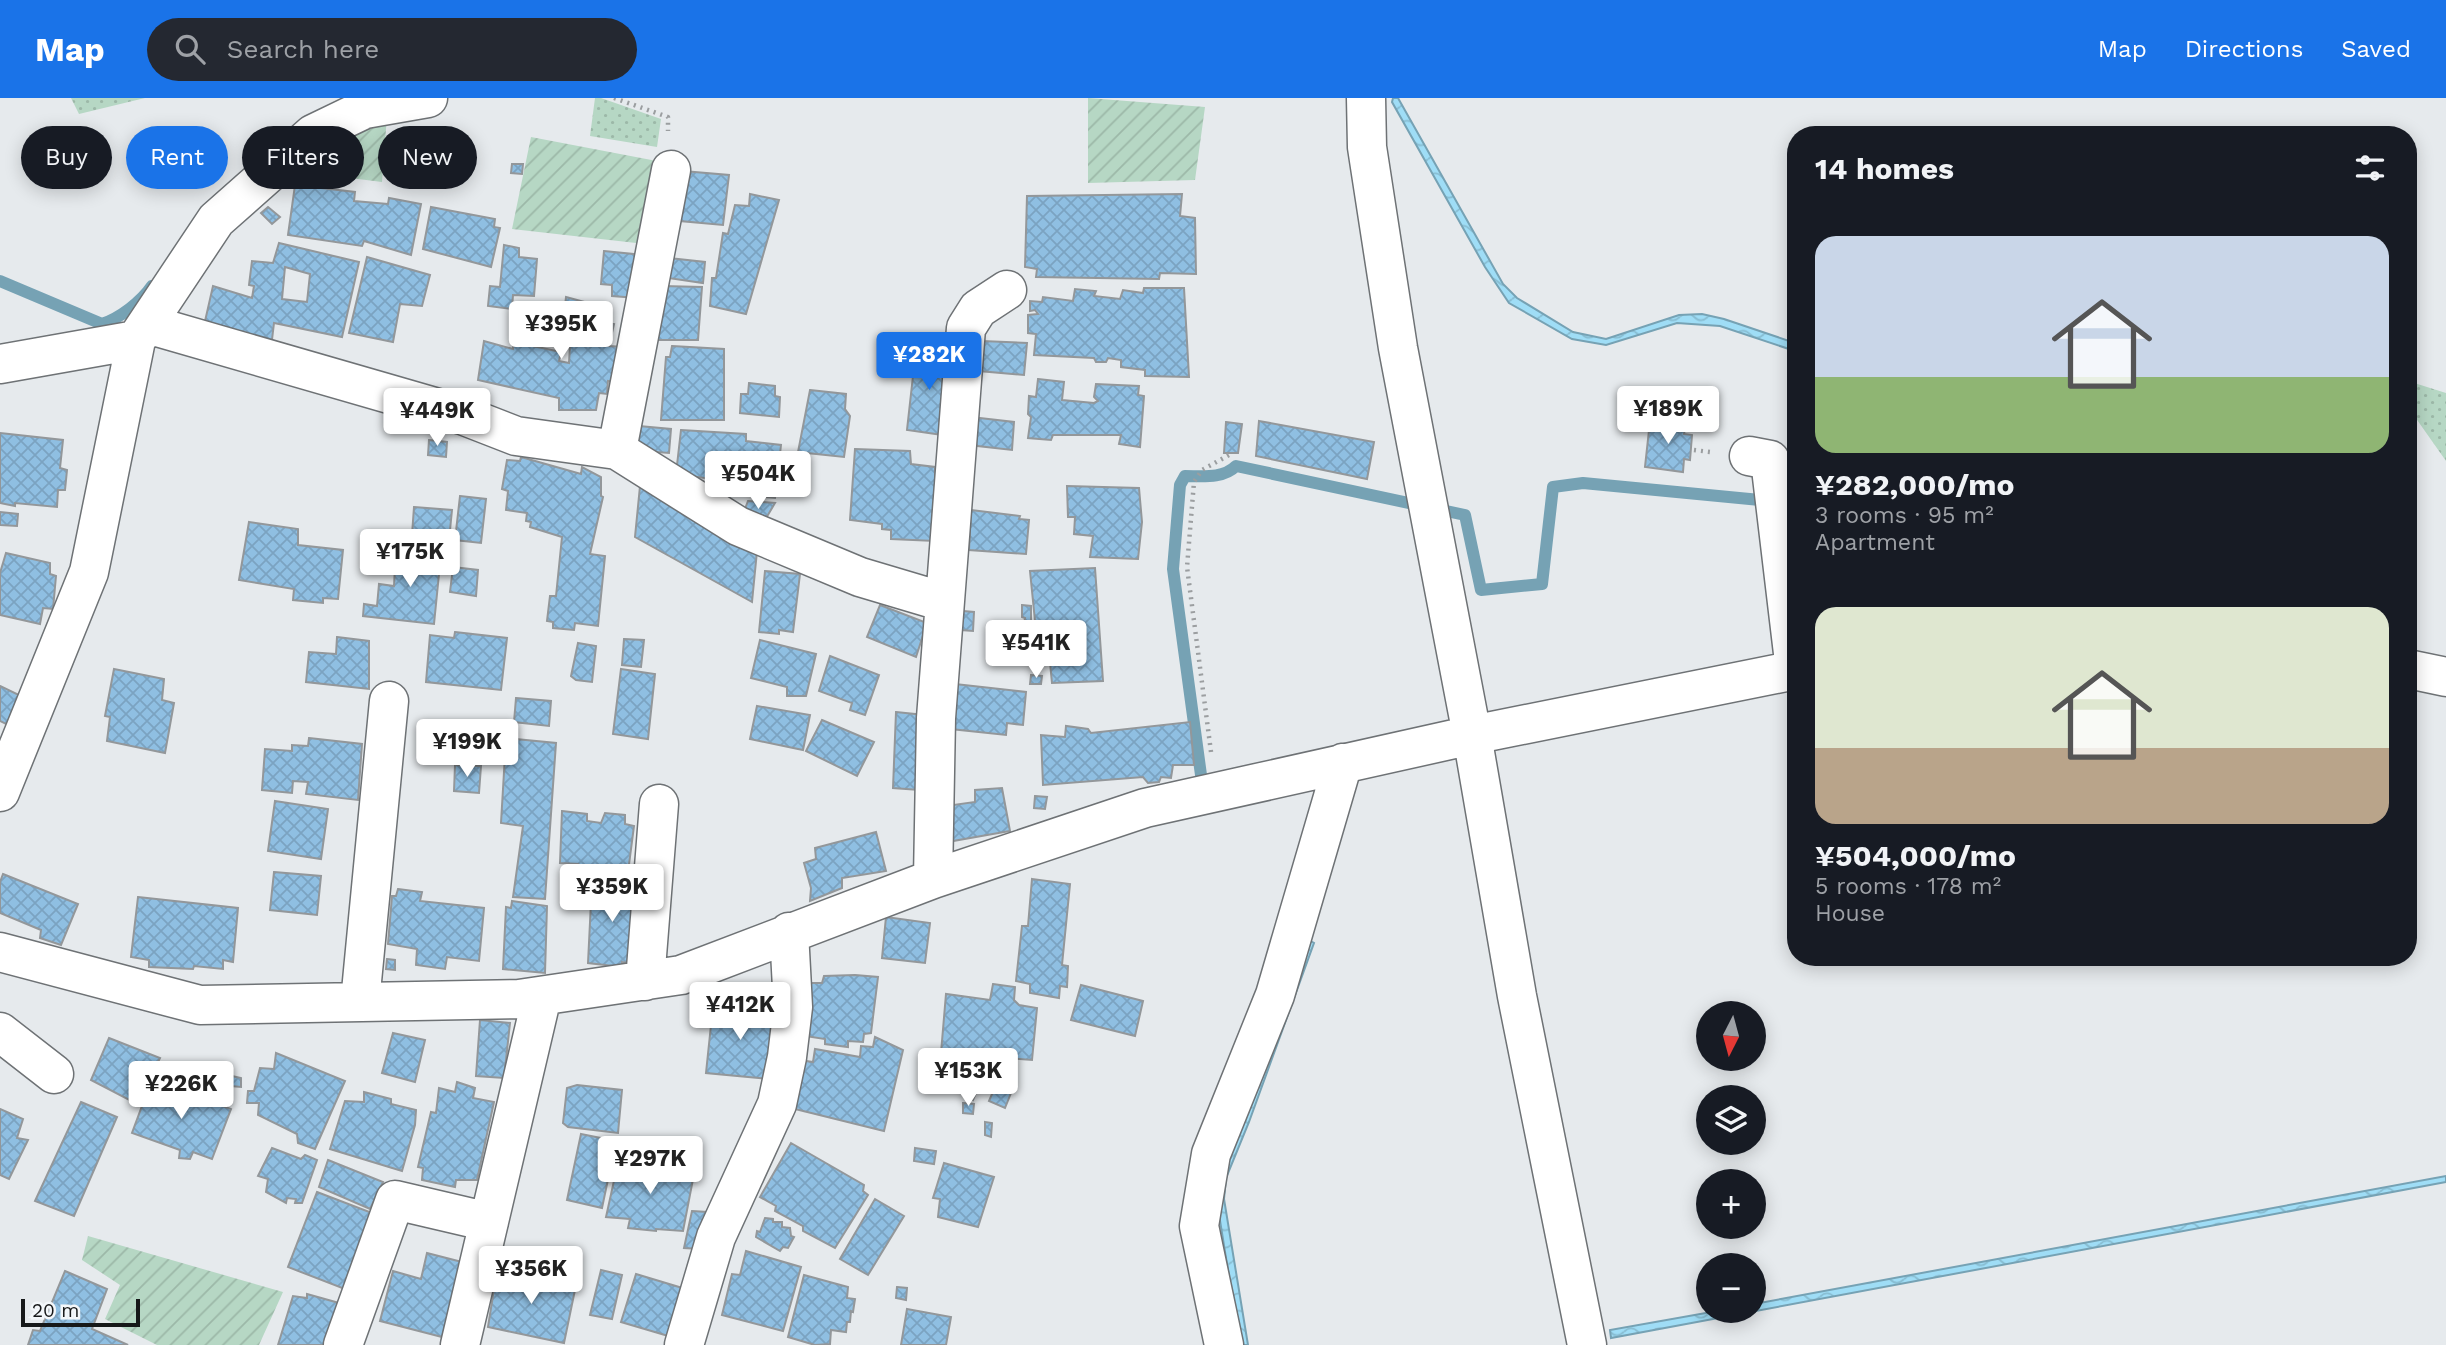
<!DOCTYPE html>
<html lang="en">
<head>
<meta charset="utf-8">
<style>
	:root { --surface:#171b24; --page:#242831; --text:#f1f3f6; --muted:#9ea1a6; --accent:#1a73e8 }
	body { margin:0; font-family:"Work Sans",sans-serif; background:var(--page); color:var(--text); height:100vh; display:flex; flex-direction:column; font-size:26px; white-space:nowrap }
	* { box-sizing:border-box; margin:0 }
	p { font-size:23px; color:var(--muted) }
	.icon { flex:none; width:38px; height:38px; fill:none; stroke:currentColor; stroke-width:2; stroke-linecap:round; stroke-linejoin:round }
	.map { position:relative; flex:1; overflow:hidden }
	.drawer { position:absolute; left:1787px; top:28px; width:630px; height:840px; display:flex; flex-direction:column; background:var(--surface); border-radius:28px; box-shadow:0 4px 18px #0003 }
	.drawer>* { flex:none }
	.top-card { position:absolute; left:21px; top:28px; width:665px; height:63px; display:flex; gap:14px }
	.needle { width:46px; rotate:186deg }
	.tools { position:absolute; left:1696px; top:903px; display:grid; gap:14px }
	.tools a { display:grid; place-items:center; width:70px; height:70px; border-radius:50%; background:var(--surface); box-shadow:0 4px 18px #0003; font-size:35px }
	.scale { position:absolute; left:21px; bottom:18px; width:119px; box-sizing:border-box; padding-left:7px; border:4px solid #161819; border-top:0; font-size:19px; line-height:24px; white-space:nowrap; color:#161819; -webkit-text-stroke:5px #f3f7fa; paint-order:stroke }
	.price { position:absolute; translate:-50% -60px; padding:0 16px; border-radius:7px; background:#fff; color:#222; font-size:23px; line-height:46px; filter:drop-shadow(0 2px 4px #0008) }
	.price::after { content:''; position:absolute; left:50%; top:42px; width:21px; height:16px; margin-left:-10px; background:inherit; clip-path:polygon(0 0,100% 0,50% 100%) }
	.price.active { background:var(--accent); color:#fff }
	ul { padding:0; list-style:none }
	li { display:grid; align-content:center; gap:14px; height:371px; padding:0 28px }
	li span { display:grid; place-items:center; height:217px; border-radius:21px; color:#555 }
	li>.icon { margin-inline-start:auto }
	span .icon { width:126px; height:126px; fill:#fffc; stroke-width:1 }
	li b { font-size:30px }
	h2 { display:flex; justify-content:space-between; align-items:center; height:84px; padding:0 28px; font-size:30px }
	.pill { padding:0 24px; border-radius:32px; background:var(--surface); box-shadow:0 4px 18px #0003; font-size:24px; line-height:63px }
	.pill.active { background:var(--accent); color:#fff }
	header { display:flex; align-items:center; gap:42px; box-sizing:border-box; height:98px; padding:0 35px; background:var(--accent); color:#fff }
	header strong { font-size:33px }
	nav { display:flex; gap:38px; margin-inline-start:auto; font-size:24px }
	.search { width:490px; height:63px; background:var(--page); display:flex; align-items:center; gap:18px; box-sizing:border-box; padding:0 24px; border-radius:38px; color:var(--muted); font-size:26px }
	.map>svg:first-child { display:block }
</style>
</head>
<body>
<header>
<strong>Map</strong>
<div class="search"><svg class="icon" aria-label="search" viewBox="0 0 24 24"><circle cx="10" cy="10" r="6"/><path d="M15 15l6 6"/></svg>Search here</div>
<nav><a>Map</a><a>Directions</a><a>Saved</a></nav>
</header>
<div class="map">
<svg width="2446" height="1247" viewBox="0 0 2446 1247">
	<defs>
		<pattern id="grass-dots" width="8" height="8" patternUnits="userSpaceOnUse" patternTransform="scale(1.75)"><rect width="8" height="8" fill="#b6d7c4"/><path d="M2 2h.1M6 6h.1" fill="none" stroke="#9cb8a8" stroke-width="1.8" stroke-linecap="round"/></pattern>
		<pattern id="garden-furrows" width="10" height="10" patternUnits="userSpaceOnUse" patternTransform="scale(1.75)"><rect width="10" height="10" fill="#b6d7c4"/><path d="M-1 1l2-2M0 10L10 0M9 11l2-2" fill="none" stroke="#9cb8a8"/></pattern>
		<pattern id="water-waves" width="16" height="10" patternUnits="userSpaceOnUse" patternTransform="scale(1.75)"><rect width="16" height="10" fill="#9fddf6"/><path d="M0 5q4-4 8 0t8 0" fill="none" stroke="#88bdd2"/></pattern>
		<pattern id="building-cross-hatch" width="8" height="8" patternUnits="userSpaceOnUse" patternTransform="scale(1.75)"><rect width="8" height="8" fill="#8fbfe2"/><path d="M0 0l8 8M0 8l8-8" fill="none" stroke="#7ba3c1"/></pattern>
	</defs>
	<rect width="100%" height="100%" fill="#e6eaed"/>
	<path fill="url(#grass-dots)" d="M71,0H145L79,16Z
		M595,0H601L661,21L657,49L590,38Z
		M2408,283L2446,295V363L2408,309Z"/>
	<path fill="url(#garden-furrows)" d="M1088,0L1205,9L1195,82L1088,85Z
		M387,18L382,84L287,72L326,45Z
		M531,39L662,64L645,146L512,131Z
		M88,1138L283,1194L259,1247H157L105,1221L120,1187L82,1162Z"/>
	<path fill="url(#water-waves)" stroke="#76a2b4" stroke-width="2" d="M1393,0H1398L1503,186L1517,200L1573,234L1606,241L1679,217L1702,216L1724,221L1795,245V253L1720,228L1677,225L1606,247L1572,241L1509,205L1485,169L1392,4Z
		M1305,840L1314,845L1249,1024L1226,1080L1224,1101L1248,1247H1240L1217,1104L1221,1082Z
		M2446,1078V1084L1611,1240L1610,1232L1717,1213H1754V1206Z"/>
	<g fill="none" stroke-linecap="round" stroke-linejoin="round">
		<path stroke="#76a2b4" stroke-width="12" d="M0,183L102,226C120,220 141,204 152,188
			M1785,387L1796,356
			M1201,677L1173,471L1180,387L1185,378C1202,378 1223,381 1236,368L1465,417L1481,492L1542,486L1553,389L1583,385L1760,402L1770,396"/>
	</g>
	<path fill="url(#building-cross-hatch)" stroke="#93979a" stroke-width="2" fill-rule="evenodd" d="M512,66H523L522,76L511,75Z
		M683,73L729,77L723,127L680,123Z
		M295,87L355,94L354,103L388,106L389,100L421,106L411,157L364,143L362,148L288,137Z
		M750,96L779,102L746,216L710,208L712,180H716L723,135L728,136L735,107L749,108Z
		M1182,96L1180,118L1195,120L1196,176L1160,175L1159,181L1036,179L1037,171L1025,169L1027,98Z
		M268,109L280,119L272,126L261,115Z
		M431,109L495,121L494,129L500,130L491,169L423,151Z
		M279,145L359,164L342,239L274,225L271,250L203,232L213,188L252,200L254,188L249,187L252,163L273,165ZM285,169L310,176L307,204L282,201Z
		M504,147L519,150V159L537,161L534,198L513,197L512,211L488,208L490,188L500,189Z
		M604,153L643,157L637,200L612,198V187L601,186Z
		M367,159L430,177L422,208L400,206L393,244L349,235Z
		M669,160L705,164L703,185L668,180Z
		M662,188L702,189L698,242H655Z
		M1144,190H1184L1189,279L1145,278V272L1121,269V262L1108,260L1106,264H1096L1094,260L1034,257L1036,236L1028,235V217L1038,216L1035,212L1030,213V203L1042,204L1043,199L1073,203L1075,191L1096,193L1094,198L1120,201L1123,192L1143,195Z
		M566,199L592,206V216L601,218V224L614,226L609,248L623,249L621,285L608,283L607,296L599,295L596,312H559V300L478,282L484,243L513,251L514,244L561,254L559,263L569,265L570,247L551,243L559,207L565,208Z
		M982,243L1027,245L1024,277L979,273Z
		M672,248L724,251V322H661L666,259H670Z
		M916,251L951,255L943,337L907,332Z
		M1038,281L1064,284L1062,302L1094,305L1098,303L1094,299L1096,286L1139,288L1138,297L1144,298L1140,349L1119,346L1121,337H1053L1051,342L1028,340L1031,319L1028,316L1029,298L1036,299Z
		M749,285L775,288V298L780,299L779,319L740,315L741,296H748Z
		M810,292L846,296L845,311L850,318L844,359L798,354Z
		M971,319L1014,324L1012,352L969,347Z
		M1259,323L1374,344L1367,381L1256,358Z
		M1650,323L1686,325L1684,336L1692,337L1690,362L1684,361L1683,374L1645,369Z
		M1226,324L1242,326L1238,355H1224Z
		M639,328L671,331L669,355L657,354V361L638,348Z
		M681,332L746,336V343L781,347L775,400L755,398L751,390L735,388L734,397L709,396L712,381L676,376Z
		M0,335L63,342L60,370L67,372L65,392H58L57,409L15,405V408L0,405Z
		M429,342L447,344L446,359L428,357Z
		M855,351L910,353L911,366L935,369V443L891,441V432L882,431V426L850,422Z
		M521,359L581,376L582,369L601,379V398L603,399L590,456L605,458L598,528L575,525L574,532L553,530V524L547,523L550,498H556L562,439L530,429L531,424L526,423L527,415L506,412L508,393L502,391L507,362L520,363Z
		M640,388L757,453L752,504L635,439Z
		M1067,388L1139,390L1142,424L1138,461L1090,459L1093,438L1074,436L1075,419H1068Z
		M460,398L486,401L481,445L455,442Z
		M748,403L775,405L762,427L743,416Z
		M414,409L452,412L449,442L412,437Z
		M971,412L1020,418L1019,421L1029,422L1026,456L969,452Z
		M0,414L18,416L17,428L0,427Z
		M249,424L298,431V447L343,452L338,501L323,500V505L293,502L294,491L239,482Z
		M396,450L441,456L434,526L363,518L364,506L377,508L379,486L394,488Z
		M6,455L50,465V476L56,478L53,511L43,510L40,526L0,517V475Z
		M453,469L478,472L476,498L450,494Z
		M1095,470L1103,583L1052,585L1047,534L1036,533L1030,473Z
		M765,473L800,476L793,534L779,532V536L759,534Z
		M880,507L927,525L916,559L867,539Z
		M1022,507L1031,508V533L1023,532L1025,520L1022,519Z
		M963,513L974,514L973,533L961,532Z
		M455,534L507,540L501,592L426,584L430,537L454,540Z
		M337,539L369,543V591L306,584L309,554L336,556Z
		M624,541L644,542L641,569L622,567Z
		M760,542L816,556L806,598H787V589L751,580Z
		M578,545L596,548L592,584L576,582L571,578Z
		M830,558L879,577L865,617L850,612L852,605L819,593Z
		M114,571L164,581L162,602L174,605L165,655L107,643L110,619L105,618Z
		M621,571L655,576L648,641L613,636Z
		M1031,577L1042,578L1041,586H1030Z
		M955,586L1026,594L1023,627L1007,625L1006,637L951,631Z
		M0,588L23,599L10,628L0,623Z
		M516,600L551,603L549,628L514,624Z
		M757,608L810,617L803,652L750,641Z
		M896,614L924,617L919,692L893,690Z
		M822,622L874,644L857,678L806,653Z
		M1190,624L1194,667H1173L1171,680L1161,679L1159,684L1148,685L1143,679L1043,687L1041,637L1065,639L1066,628L1088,631L1091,635Z
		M309,640L362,646L358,702L306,696L308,684L293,683L292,695L262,692L265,651L292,653V647L308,648Z
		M506,640L556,645L545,801L513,799L523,728L501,725Z
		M455,667L481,668L479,695L454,693Z
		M1002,690L1010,733L953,743L946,708L975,704V692Z
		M1035,698L1047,699L1045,711L1034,710Z
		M275,703L328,711L321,761L268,753Z
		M562,713L587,716V723L601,725L605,715L625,717V726L634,728L627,782L577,776L578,766L560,765Z
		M876,734L886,773L842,780V790L810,803L811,790L804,765L816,761L815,750Z
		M274,774L321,778L317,817L270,812Z
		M3,776L78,806L61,847L40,840L41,832L0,815V784Z
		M1032,781L1070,786L1062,867L1068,868L1067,889L1060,888L1059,900L1030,895V886L1016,883L1022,828H1028Z
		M592,784L638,791L631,865L622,864V869L588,865Z
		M398,791L422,794L420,803L484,810L479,863L447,859L445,871L416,867L417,851L388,846L392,798H396Z
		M138,799L238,810L233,864L223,862V871L194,868L193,871L149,869V862L131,859Z
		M512,803L547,808L545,875L503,871L506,809L511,810Z
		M886,819L930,825L925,865L882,860Z
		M387,861L395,862V872L386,871Z
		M855,877L878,879L871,935L864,936L863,944L848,943V949L825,946V941L805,938L810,885H822L824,878Z
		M993,886L1015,889L1014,902L1019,907L1037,910L1032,962L1008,960V968L972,965L973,959L941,955L946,896L990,902Z
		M1081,887L1143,903L1135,938L1071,922Z
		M713,908L774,913L768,981L706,975Z
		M480,922L510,925L504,980L476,978Z
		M393,935L425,942L415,984L382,975Z
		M875,939L903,952L884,1033L791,1010L799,962L813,964L815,951L860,959L861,948L873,949Z
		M109,940L160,960L137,1006L91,982Z
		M276,955L345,983L315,1051L298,1045L297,1036L258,1017L259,1005H247L248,993H254L260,970L274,971Z
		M232,978L241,980V989L231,988Z
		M152,981L231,1011L212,1061L193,1054L190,1061L179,1060L180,1052L132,1035Z
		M968,982L981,983L973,1002L962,995Z
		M998,982L1013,990L1005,1010L989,1003Z
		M457,984L475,990L473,1000L494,1004L477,1082H456L455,1089L422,1082L423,1070L418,1069L431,1014L436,1015L439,990L455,994Z
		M577,987L622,992L618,1035L568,1029L563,1025L567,990Z
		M364,994L391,1001V1006L416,1012L415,1027L402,1073L330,1051L345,1003L364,1004Z
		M81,1004L117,1019L74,1118L35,1103Z
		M963,1005L974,1006L973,1016L963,1015Z
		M0,1011L23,1021L17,1040L28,1042L9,1081L0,1077Z
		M985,1024L992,1025L991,1039L985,1037Z
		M581,1036L616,1043L602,1110L567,1102Z
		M791,1045L864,1087L863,1093L868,1097L835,1150L803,1133V1128L775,1113L776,1108L760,1099Z
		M272,1050L301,1061L305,1057L317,1062L302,1105H295L296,1101L287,1100L286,1105L266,1094L268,1081L258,1078Z
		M915,1050L936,1053L934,1066L914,1063Z
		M619,1060L694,1076L683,1133L656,1131V1133L628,1130L630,1121L606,1119Z
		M328,1062L383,1084L370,1111L319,1089Z
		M944,1065L994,1079L978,1129L938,1119L940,1101L933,1100Z
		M317,1094L380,1118L350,1193L288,1169Z
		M875,1101L904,1118L868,1177L840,1161Z
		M692,1113L707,1114L700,1151L684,1150Z
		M765,1120L773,1121V1124H782V1129L790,1130L791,1138L794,1139L788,1150L783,1149L780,1153L756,1139L757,1133L760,1134Z
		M746,1153L801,1169L783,1233L722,1217L732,1176L740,1177Z
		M427,1155L462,1164L442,1239L380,1223L393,1173L421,1181Z
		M497,1172L576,1187L564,1245L488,1229Z
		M601,1172L622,1177L612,1221L590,1217Z
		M65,1173L107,1191L92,1231L128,1247H28L33,1232L40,1233Z
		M636,1176L689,1192L675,1240L621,1224Z
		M804,1177L848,1189L847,1200L855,1201L853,1214L851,1213L850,1224H847L846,1234L831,1232L830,1246L815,1247L788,1239Z
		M897,1189L907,1190L906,1202L896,1200Z
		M307,1196L339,1205L325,1247H278L293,1198L307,1200Z
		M907,1211L951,1219L946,1247H901Z"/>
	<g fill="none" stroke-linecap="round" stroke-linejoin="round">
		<defs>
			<path id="minor" d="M1366,0L1367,49L1398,250L1472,637L1517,898L1587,1247
				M147,226L462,317L516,338L617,352L738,428L860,479L944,504
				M0,266L136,242
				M617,352L671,72
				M1749,358L1770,362L1795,572
				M2408,571L2446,579
				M0,694L89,474L136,242L216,122L313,36L365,11L428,0
				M933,781L936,620L966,230L978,211L1007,192
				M0,854L200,907L519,901L681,877L933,781L1145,710L1472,637L1796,572
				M645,883L659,706
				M360,904L389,603
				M0,934L54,976
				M343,1247L395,1102L489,1124
				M460,1247L542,898
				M684,1247L716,1139L777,1006L787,959L793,909L789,834
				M1224,1247L1199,1128L1211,1056L1275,897L1343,665"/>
		</defs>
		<use href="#minor" stroke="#6e7275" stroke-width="41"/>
		<path stroke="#9b9ea0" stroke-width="4.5" stroke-dasharray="2 5" stroke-linecap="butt" d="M614,0L668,19V33
			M1694,352L1710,354
			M1211,654L1187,469L1194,384L1202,372L1229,357"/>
		<use href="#minor" stroke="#fff" stroke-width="38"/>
	</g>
</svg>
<div class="tools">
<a><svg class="needle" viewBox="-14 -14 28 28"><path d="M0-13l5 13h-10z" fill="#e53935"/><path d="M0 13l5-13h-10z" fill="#9ea1a6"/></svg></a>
<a><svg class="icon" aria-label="layers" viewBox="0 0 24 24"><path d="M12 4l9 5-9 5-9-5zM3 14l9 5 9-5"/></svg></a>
<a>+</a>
<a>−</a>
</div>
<div class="scale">20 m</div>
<b class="price" style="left:561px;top:263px">¥395K</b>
<b class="price active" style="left:929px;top:294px">¥282K</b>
<b class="price" style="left:1668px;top:348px">¥189K</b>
<b class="price" style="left:437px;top:350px">¥449K</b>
<b class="price" style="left:758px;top:413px">¥504K</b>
<b class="price" style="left:410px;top:491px">¥175K</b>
<b class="price" style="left:1036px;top:582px">¥541K</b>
<b class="price" style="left:467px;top:681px">¥199K</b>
<b class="price" style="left:612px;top:826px">¥359K</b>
<b class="price" style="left:740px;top:944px">¥412K</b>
<b class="price" style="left:968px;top:1010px">¥153K</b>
<b class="price" style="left:181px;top:1023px">¥226K</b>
<b class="price" style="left:650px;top:1098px">¥297K</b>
<b class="price" style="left:531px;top:1208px">¥356K</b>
<div class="top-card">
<a class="pill">Buy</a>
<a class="pill active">Rent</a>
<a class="pill">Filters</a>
<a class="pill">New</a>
</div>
<section class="drawer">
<h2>14 homes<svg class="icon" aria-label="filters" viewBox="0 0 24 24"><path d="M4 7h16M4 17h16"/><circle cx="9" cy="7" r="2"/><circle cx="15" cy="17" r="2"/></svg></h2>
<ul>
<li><span style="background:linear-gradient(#c9d6e8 65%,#8fb573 0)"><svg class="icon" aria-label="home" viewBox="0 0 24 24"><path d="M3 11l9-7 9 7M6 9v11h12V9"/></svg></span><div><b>¥282,000/mo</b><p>3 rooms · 95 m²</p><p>Apartment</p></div></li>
<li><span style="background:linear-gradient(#dfe7d0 65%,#b9a48a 0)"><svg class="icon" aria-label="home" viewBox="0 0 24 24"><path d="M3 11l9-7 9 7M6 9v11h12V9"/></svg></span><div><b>¥504,000/mo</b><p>5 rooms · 178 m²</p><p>House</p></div></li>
</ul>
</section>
</div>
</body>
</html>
